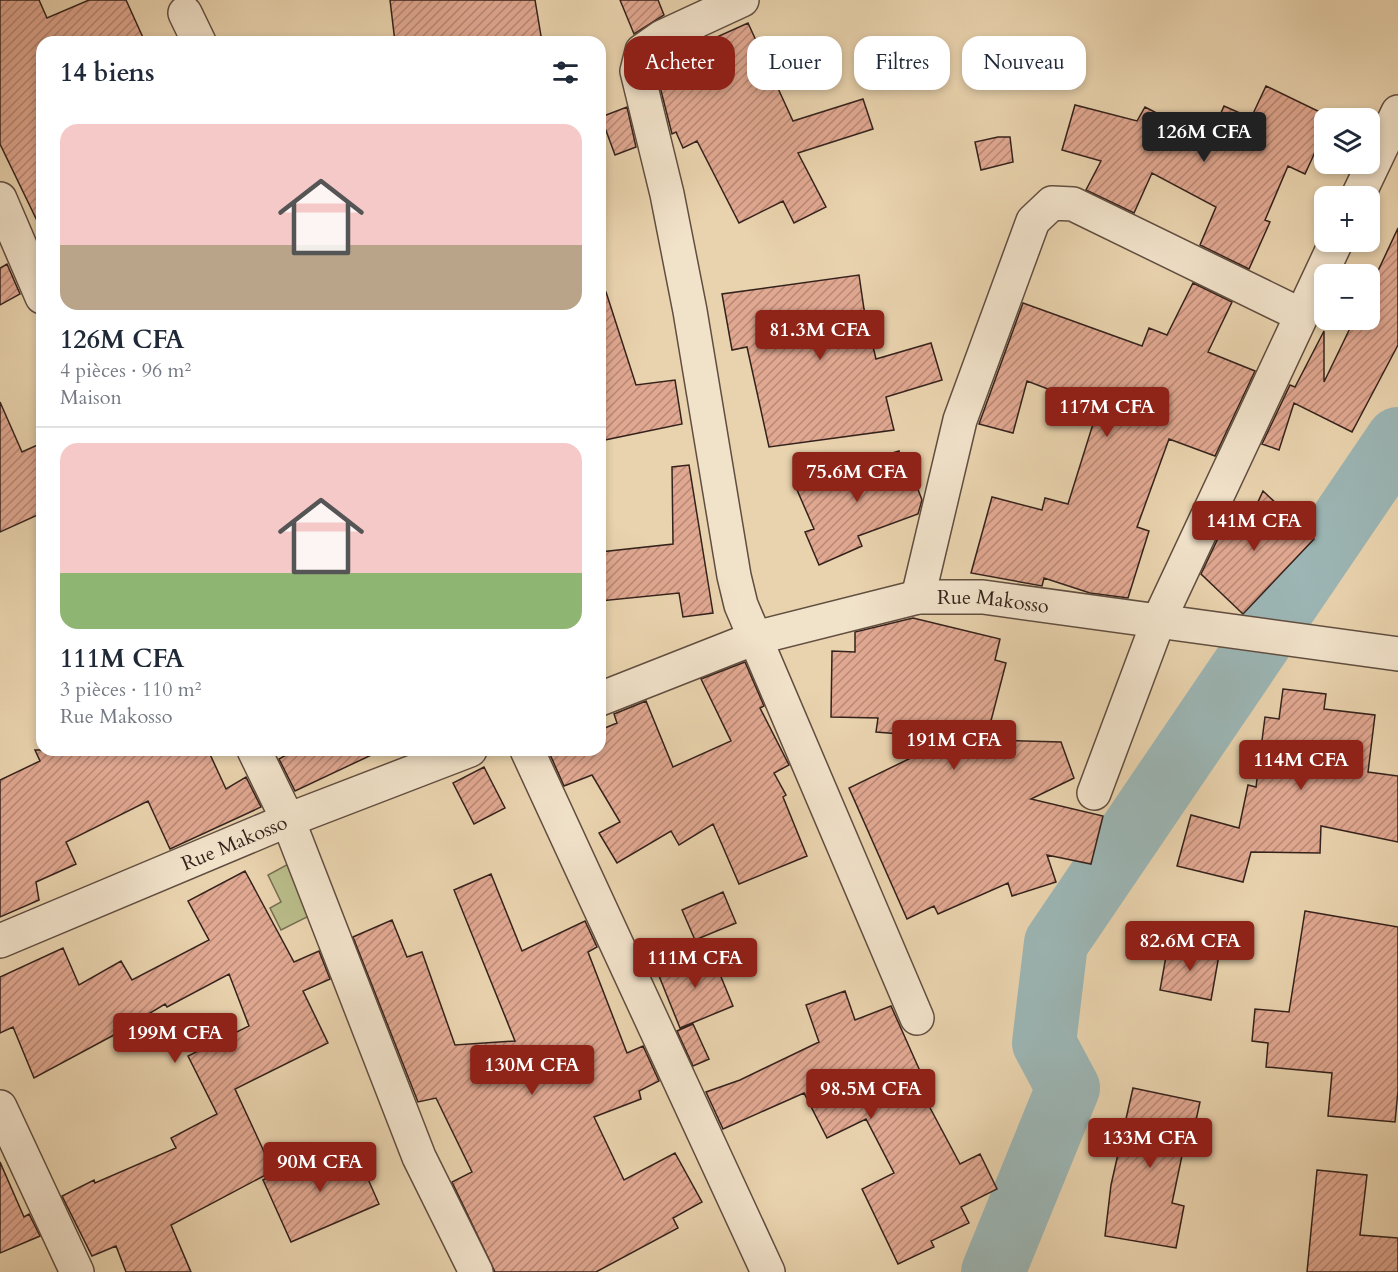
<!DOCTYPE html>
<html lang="fr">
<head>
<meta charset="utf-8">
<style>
	:root { --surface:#fff; --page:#f2f2f3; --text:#1f2937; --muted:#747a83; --line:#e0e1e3; --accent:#8f2418 }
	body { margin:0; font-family:Cardo,serif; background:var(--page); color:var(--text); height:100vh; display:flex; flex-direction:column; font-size:22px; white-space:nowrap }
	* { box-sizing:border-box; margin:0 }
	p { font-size:20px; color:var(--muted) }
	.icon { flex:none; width:33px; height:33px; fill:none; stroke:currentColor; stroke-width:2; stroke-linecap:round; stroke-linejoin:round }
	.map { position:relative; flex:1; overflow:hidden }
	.details { position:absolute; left:36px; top:36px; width:570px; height:720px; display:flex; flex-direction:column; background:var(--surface); border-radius:18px; box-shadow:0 3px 9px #0003 }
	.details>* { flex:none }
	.top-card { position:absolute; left:624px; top:36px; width:570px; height:54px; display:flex; gap:12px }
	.tools { position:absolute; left:1314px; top:108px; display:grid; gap:12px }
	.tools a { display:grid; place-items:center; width:66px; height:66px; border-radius:12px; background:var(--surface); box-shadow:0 3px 9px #0003; font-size:30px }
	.price { position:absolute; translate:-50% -51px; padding:0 14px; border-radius:6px; background:var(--accent); color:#fff; font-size:20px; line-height:39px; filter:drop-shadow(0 2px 3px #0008) }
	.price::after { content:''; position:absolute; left:50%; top:36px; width:18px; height:14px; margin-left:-9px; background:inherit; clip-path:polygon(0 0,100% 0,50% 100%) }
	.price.on { background:#222; color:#fff }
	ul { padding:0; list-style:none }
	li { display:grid; align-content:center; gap:12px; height:318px; padding:0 24px }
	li+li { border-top:2px solid var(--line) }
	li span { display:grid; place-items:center; height:186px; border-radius:18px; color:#555 }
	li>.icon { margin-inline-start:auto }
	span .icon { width:108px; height:108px; fill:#fffc; stroke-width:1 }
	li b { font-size:26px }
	h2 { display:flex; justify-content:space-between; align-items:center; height:72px; padding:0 24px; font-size:26px }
	.chip { padding:0 21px; border-radius:18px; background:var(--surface); box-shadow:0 3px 9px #0003; font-size:21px; line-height:54px }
	.chip.on { background:var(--accent); color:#fff }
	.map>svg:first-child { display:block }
</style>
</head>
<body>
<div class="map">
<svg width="1398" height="1272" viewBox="0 0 1398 1272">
	<defs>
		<pattern id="building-hatch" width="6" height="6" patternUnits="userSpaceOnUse" patternTransform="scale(1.5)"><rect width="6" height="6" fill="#e1a891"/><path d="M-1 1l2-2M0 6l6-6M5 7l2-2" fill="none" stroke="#b78876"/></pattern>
	</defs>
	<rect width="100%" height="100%" fill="#e9d3ae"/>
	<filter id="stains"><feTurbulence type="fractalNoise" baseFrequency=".00333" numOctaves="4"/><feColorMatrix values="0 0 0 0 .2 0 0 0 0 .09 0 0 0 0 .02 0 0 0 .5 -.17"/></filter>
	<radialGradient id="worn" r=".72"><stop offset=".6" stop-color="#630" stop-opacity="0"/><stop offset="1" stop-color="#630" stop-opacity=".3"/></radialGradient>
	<path fill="#b9bc89" stroke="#766f52" stroke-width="1.5" d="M292,862L317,912L281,930L270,908L281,902L268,875Z"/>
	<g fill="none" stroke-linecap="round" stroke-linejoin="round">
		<path stroke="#9cb6b5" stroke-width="64" d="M993,1272L1068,1088L1044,1043L1056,943L1398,439"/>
	</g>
	<path fill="url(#building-hatch)" stroke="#34221c" stroke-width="1.5" d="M0,0H39L47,18L89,0H126L145,42H42V231L0,144Z
		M390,0H535L542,42H395Z
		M620,0H658L664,15L634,34Z
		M748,23L793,121L863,99L873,129L798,153L826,207L794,223L783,201L739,223L697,141L683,148L676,132L672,134L656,71L658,62L671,53L695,42L697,46Z
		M1266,86L1324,114V154L1316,150L1305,174L1288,166L1265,220L1270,222L1249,269L1200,245L1216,207L1152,173L1134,213L1086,190L1101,161L1062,150L1075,105L1137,121L1145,107L1209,140L1224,106L1251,118Z
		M627,107L636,147L615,155L601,117Z
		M998,137H1010L1013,162L981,170L975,142Z
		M1398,228V345L1352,432L1294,403L1279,450L1262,444L1290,385L1295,387L1324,331V382L1354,320H1370V288Z
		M7,264L20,294L0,305V268Z
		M859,275L864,309L876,359L931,343L942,380L886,397L894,430L769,447L747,347L732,350L722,294Z
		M1193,283L1232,302L1208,352L1255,371L1215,456L1169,439L1137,527L1149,531L1128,598L1090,593L1044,578L1042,586L971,573L992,497L1042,510L1045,498L1068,504L1098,408L1027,381L1013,433L979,424L1023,303L1142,346L1149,328L1167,335Z
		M606,292L636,385L675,380L682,424L600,441V293Z
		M0,402L22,452L42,443V513L0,532Z
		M899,451L901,460L906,458L922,500L918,514L858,536L862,546L819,565L805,532L814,529L794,483Z
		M689,465L713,613L683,617L679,593L600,601V552L673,544L672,467Z
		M1263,491L1314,539L1243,614L1201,574L1232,509L1251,517Z
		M913,618L1000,639L995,660L1006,663L986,740L1061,742L1074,778L1031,799L1103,816L1091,864L1047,855L1056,882L1012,896L1008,883L938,914L934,906L907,919L849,788L952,738L876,732L878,718L831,717L832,651L855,652V632Z
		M745,662L764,706L760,708L789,765L774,773L786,795L783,797L807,856L739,884L713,824L679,845L671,831L617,863L599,833L620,822L592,775L564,786L548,750H600V730L617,723L614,714L646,701L673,767L731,741L701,679Z
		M1283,689L1326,694L1324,709L1375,715L1368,772L1398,776V842L1321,826L1320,853L1251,852L1243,882L1177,866L1191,815L1239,828L1248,785L1256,787L1265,717L1279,719Z
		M35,750H208L226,789L246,777L261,807L170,849L148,801L66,842L76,864L36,882L39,900L0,917V780L40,761Z
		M295,750H382L295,791L279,759Z
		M484,767L505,808L474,824L453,783Z
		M245,871L294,962L319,951L330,979L303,991L328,1043L235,1089L273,1171L171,1225L191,1272H126L116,1246L92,1256L62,1196L94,1180L95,1183L176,1148L171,1138L217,1114L188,1056L249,1026L229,974L167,1007L165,1004L112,1036L34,1078L13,1027L0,1033V977L63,948L79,985L121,961L132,980L209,940L188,901Z
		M491,874L522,951L585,921L597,947L588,952L627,1053L643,1046L659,1081L639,1091L641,1099L594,1117L624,1180L675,1153L702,1202L673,1218L678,1228L596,1272H495L452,1182L472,1172L436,1098L418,1102L353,937L392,920L407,957L422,952L455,1045L515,1041L454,890Z
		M723,892L736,923L695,940L682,910Z
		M1305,911L1398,927V1091L1395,1122L1328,1116L1332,1073L1266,1067L1268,1043L1252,1041L1255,1009L1289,1012Z
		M1168,945L1219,955L1211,1000L1160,990Z
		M710,950L733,1006L680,1028L657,971Z
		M845,991L855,1020L891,1006L920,1071L912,1074L960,1164L980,1154L997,1189L961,1207L969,1223L931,1241L934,1247L898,1264L862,1189L894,1173L866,1119L827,1138L804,1093L723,1129L706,1092L740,1080L819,1042L806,1005Z
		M693,1024L709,1059L693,1066L677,1031Z
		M1133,1088L1200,1102L1193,1134L1187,1132L1172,1203L1184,1206L1176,1248L1105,1236L1111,1185Z
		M344,1145L352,1164L360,1161L379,1204L291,1242L263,1180Z
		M0,1162L24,1217L29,1214L40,1236L0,1253Z
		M1317,1170L1367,1175L1360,1235L1398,1238V1272H1307Z"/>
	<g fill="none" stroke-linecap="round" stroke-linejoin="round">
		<defs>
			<g id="street">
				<path d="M742,0L662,37L642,51L637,71L667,194L690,311L734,576L741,605L917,1018"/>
				<path d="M185,13L199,42"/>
				<path d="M1358,196L1398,112"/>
				<path d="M0,199L42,297"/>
				<path d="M918,597L960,420L1033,221L1052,203L1073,204L1301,315"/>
				<path id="s1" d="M600,699L755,638L918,597H983L1398,654"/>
				<path d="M254,750L288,820L419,1157L476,1272"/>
				<path d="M527,750L768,1272"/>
				<path d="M1094,793L1158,622L1336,242"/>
				<path id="s2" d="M0,941L288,820L470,750"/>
				<path d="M0,1107L77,1272"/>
			</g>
		</defs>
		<use href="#street" stroke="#614e40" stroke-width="36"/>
		<use href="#street" stroke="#f1e2ca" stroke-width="33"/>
	</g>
	<g text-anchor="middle" stroke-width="6" stroke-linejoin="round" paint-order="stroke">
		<g font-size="20" fill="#34221c" stroke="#f1e2ca">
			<text dy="7" stroke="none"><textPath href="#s1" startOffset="410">Rue Makosso</textPath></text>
			<text dy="7" stroke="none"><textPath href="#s2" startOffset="254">Rue Makosso</textPath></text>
		</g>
	</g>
	<rect width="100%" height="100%" filter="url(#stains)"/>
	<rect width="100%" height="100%" fill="url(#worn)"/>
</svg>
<div class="tools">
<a><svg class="icon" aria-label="layers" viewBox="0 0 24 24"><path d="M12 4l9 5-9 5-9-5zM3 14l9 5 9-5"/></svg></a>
<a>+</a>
<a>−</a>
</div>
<b class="price on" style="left:1204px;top:163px">126M CFA</b>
<b class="price" style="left:820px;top:361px">81.3M CFA</b>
<b class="price" style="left:1107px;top:438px">117M CFA</b>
<b class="price" style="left:857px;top:503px">75.6M CFA</b>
<b class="price" style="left:1254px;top:552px">141M CFA</b>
<b class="price" style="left:954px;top:771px">191M CFA</b>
<b class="price" style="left:1301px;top:791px">114M CFA</b>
<b class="price" style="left:1190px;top:972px">82.6M CFA</b>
<b class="price" style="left:695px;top:989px">111M CFA</b>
<b class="price" style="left:175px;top:1064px">199M CFA</b>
<b class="price" style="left:532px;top:1096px">130M CFA</b>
<b class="price" style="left:871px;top:1120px">98.5M CFA</b>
<b class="price" style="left:1150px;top:1169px">133M CFA</b>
<b class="price" style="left:320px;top:1193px">90M CFA</b>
<div class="top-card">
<a class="chip on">Acheter</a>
<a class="chip">Louer</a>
<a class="chip">Filtres</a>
<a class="chip">Nouveau</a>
</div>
<section class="details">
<h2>14 biens<svg class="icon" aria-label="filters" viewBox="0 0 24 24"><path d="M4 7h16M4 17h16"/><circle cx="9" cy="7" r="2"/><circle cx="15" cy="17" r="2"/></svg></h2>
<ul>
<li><span style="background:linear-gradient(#f6c9c9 65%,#b9a48a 0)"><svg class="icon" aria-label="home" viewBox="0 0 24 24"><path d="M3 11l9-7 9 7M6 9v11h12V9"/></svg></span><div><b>126M CFA</b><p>4 pièces · 96 m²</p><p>Maison</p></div></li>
<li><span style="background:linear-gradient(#f6c9c9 70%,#8fb573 0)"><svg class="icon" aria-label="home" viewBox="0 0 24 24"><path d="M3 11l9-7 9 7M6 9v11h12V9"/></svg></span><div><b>111M CFA</b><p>3 pièces · 110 m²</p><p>Rue Makosso</p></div></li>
</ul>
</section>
</div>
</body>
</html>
